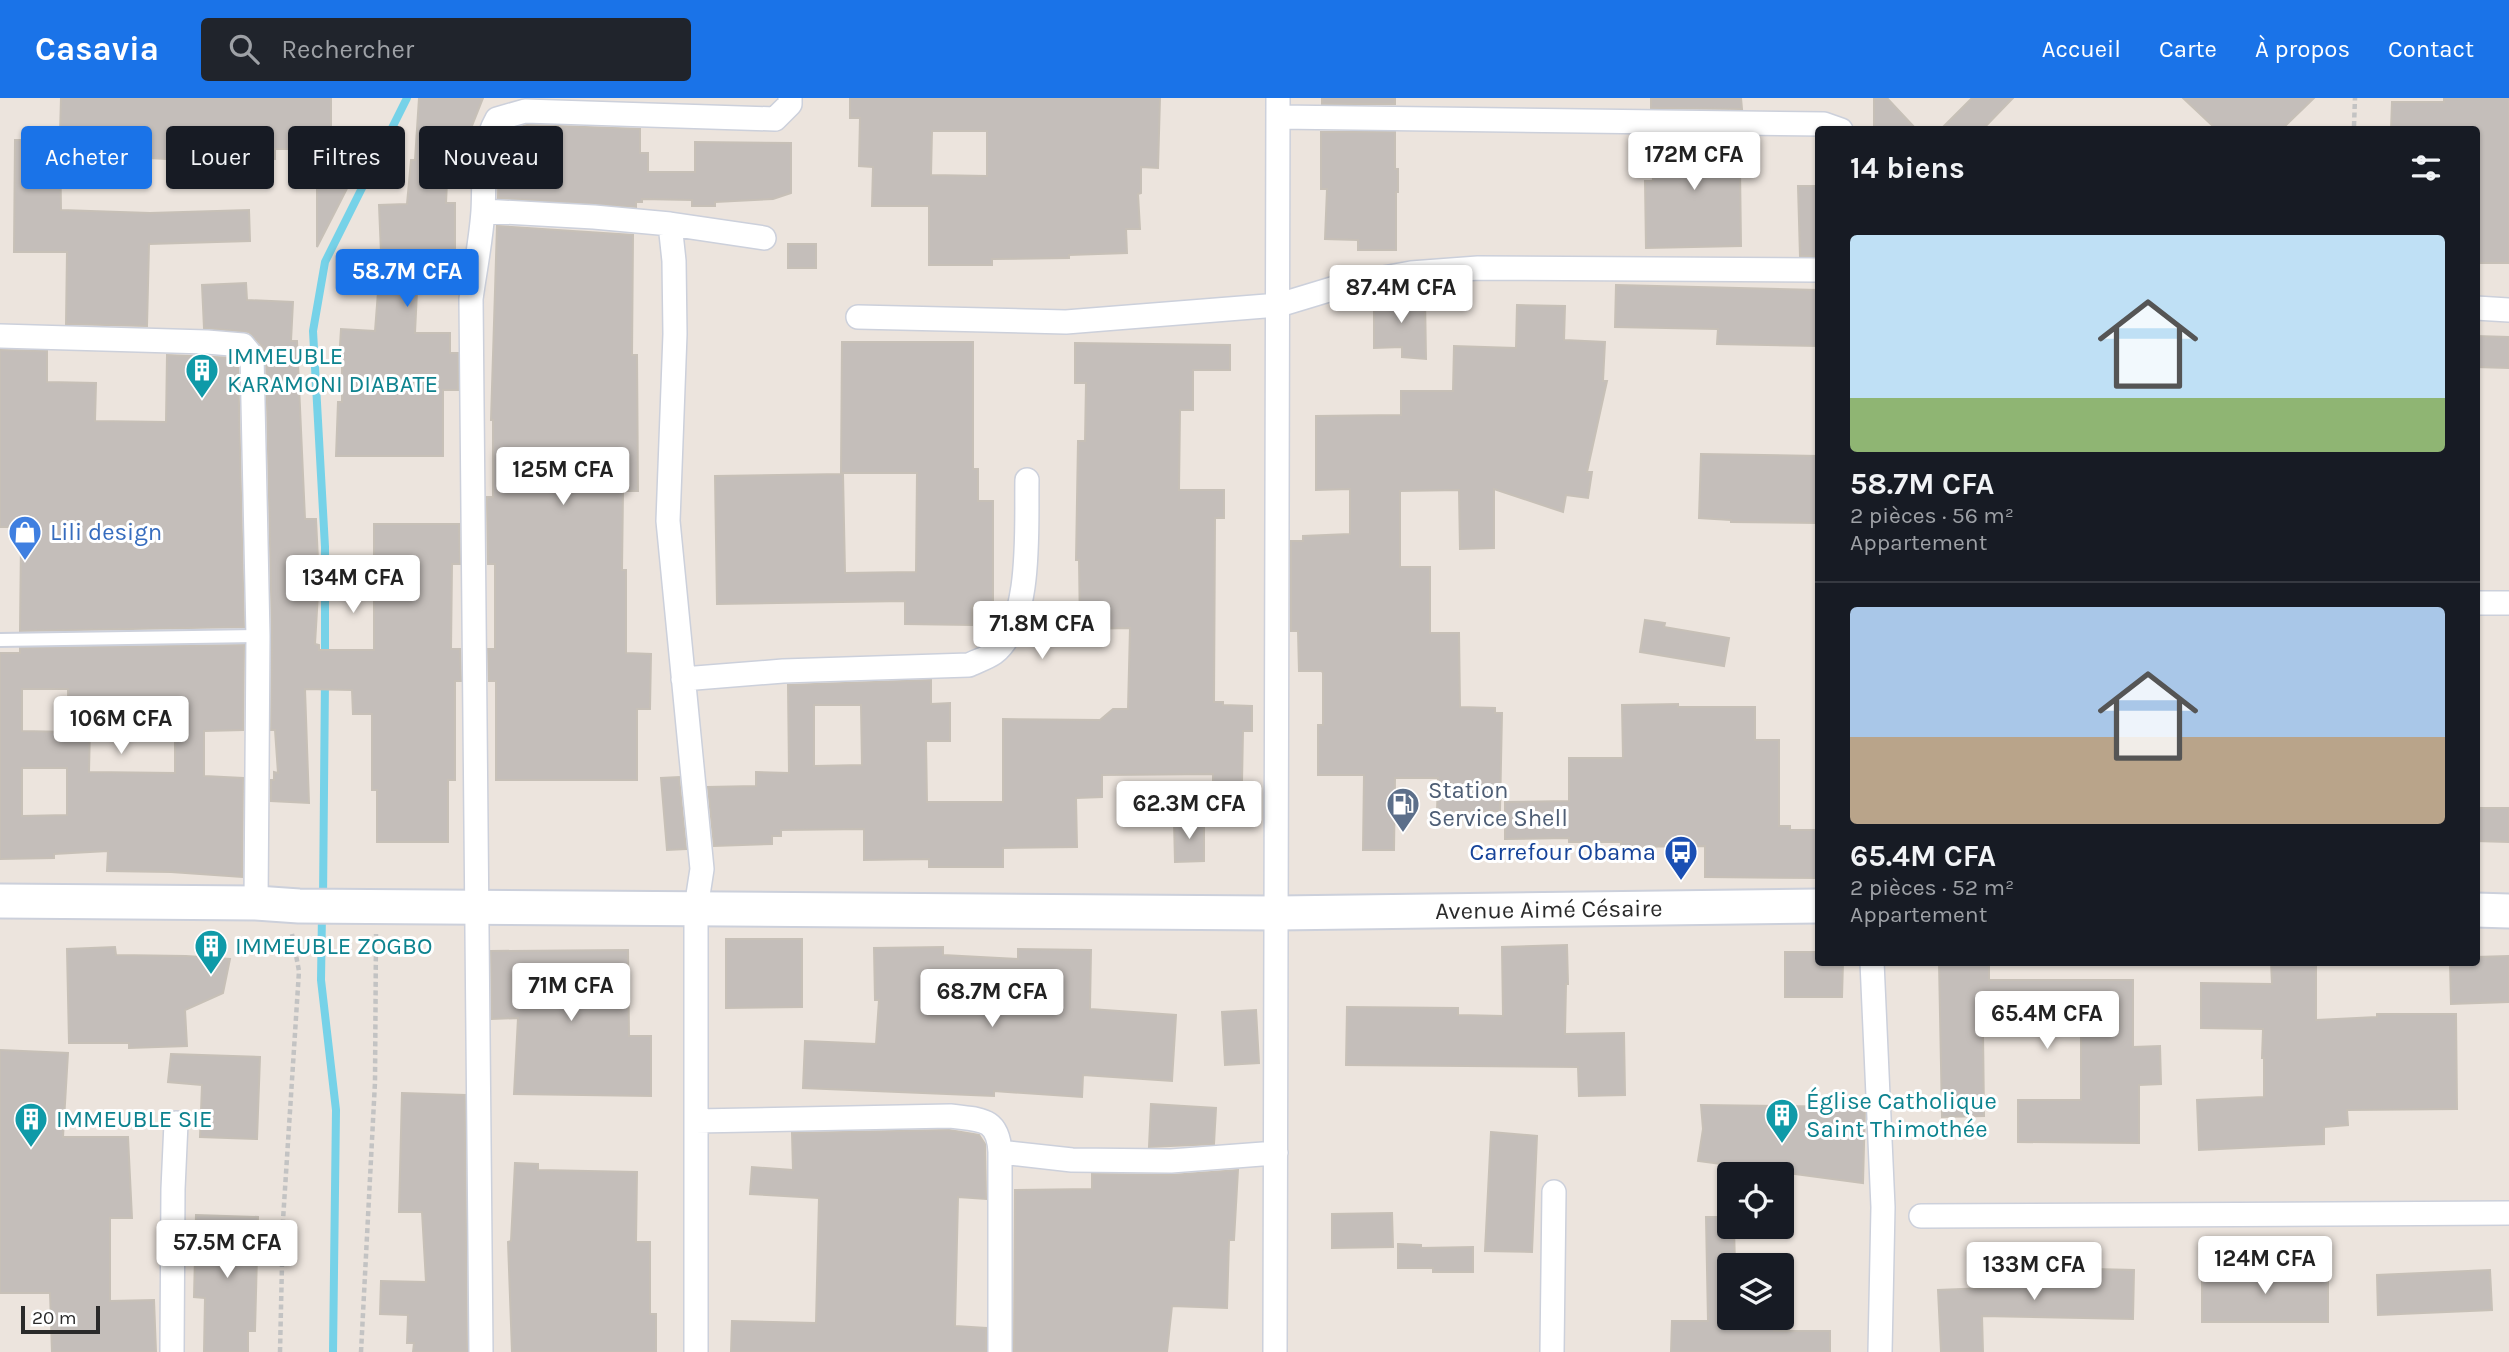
<!DOCTYPE html>
<html lang="fr">
<head>
<meta charset="utf-8">
<style>
	:root { --surface:#171b24; --page:#20242c; --text:#f1f3f6; --muted:#9ea1a6; --line:#363941; --accent:#1a73e8 }
	body { margin:0; font-family:Karla,sans-serif; background:var(--page); color:var(--text); height:100vh; display:flex; flex-direction:column; font-size:26px; white-space:nowrap }
	* { box-sizing:border-box; margin:0 }
	p { font-size:23px; color:var(--muted) }
	.icon { flex:none; width:38px; height:38px; fill:none; stroke:currentColor; stroke-width:2; stroke-linecap:round; stroke-linejoin:round }
	.map { position:relative; flex:1; overflow:hidden }
	.sheet { position:absolute; left:1815px; top:28px; width:665px; height:840px; display:flex; flex-direction:column; background:var(--surface); border-radius:7px; box-shadow:0 2px 5px #0004 }
	.sheet>* { flex:none }
	.banner { position:absolute; left:21px; top:28px; width:665px; height:63px; display:flex; gap:14px }
	.controls { position:absolute; left:1717px; top:1064px; display:grid; gap:14px }
	.controls a { display:grid; place-items:center; width:77px; height:77px; border-radius:7px; background:var(--surface); box-shadow:0 2px 5px #0004; font-size:35px }
	.scale { position:absolute; left:21px; bottom:18px; width:79px; box-sizing:border-box; padding-left:7px; border:4px solid #2a2a2a; border-top:0; font-size:19px; line-height:24px; white-space:nowrap; color:#2a2a2a; -webkit-text-stroke:5px #fff; paint-order:stroke }
	.price { position:absolute; translate:-50% -60px; padding:0 16px; border-radius:7px; background:#fff; color:#222; font-size:23px; line-height:46px; filter:drop-shadow(0 2px 4px #0008) }
	.price::after { content:''; position:absolute; left:50%; top:42px; width:21px; height:16px; margin-left:-10px; background:inherit; clip-path:polygon(0 0,100% 0,50% 100%) }
	.price.selected { background:var(--accent); color:#fff }
	ul { padding:0; list-style:none }
	li { display:grid; align-content:center; gap:14px; height:371px; padding:0 35px }
	li+li { border-top:2px solid var(--line) }
	li span { display:grid; place-items:center; height:217px; border-radius:7px; color:#555 }
	li>.icon { margin-inline-start:auto }
	span .icon { width:126px; height:126px; fill:#fffc; stroke-width:1 }
	li b { font-size:30px }
	h2 { display:flex; justify-content:space-between; align-items:center; height:84px; padding:0 35px; font-size:30px }
	.pill { padding:0 24px; border-radius:7px; background:var(--surface); box-shadow:0 2px 5px #0004; font-size:24px; line-height:63px }
	.pill.selected { background:var(--accent); color:#fff }
	header { display:flex; align-items:center; gap:42px; box-sizing:border-box; height:98px; padding:0 35px; background:var(--accent); color:#fff }
	header strong { font-size:33px }
	nav { display:flex; gap:38px; margin-inline-start:auto; font-size:24px }
	.search { width:490px; height:63px; background:var(--page); display:flex; align-items:center; gap:18px; box-sizing:border-box; padding:0 24px; border-radius:7px; color:var(--muted); font-size:26px }
	.map>svg:first-child { display:block }
</style>
</head>
<body>
<header>
<strong>Casavia</strong>
<div class="search"><svg class="icon" aria-label="search" viewBox="0 0 24 24"><circle cx="10" cy="10" r="6"/><path d="M15 15l6 6"/></svg>Rechercher</div>
<nav><a>Accueil</a><a>Carte</a><a>À propos</a><a>Contact</a></nav>
</header>
<div class="map">
<svg width="2509" height="1254" viewBox="0 0 2509 1254">
	<rect width="100%" height="100%" fill="#ece4dd"/>
	<g fill="none" stroke-linecap="round" stroke-linejoin="round">
		<path stroke="#76d2e8" stroke-width="8" d="M325,561V449L313,233L325,164L407,0
			M323,802L325,581
			M322,815L321,882L336,1012L333,1254"/>
	</g>
	<path fill="#c4beba" stroke="#c7c0b7" stroke-width="2" fill-rule="evenodd" d="M61,0H331V51H275V61L182,59V62L117,58L118,38L60,36Z
		M419,0H483L466,43L449,42L446,105H455V171L418,172L415,235H450V255H458V292H443V358H336L338,304H342V264H339L341,231L375,233L381,155L379,107L407,106L411,62H415Z
		M850,0H1160L1158,70L1141,69V95L1138,96L1140,131H1126L1127,155L1069,157V160L992,161V167H929V108H872L873,69L859,68L860,20H850ZM932,33H987V78L931,77Z
		M1322,0H1395V6H1322Z
		M1651,0H1741L1742,11L1651,10Z
		M1874,0H1887L1917,32H1874Z
		M1972,0H2013L1982,32H1940Z
		M2183,0H2314L2281,32H2217Z
		M2444,0H2509V165H2476V32H2391L2392,4H2444Z
		M527,27L640,31V55H648V74H695V44L791,45V95L773,101L715,104V108H692V102L642,101V104H636V109L498,100L499,57L505,37L507,33Z
		M1321,34H1395V71H1398V94H1396V152H1358V142L1325,141L1327,91H1321Z
		M1651,38L1742,39L1743,70H1740L1741,148L1646,150L1645,83H1653Z
		M15,42H60L61,112L150,115L249,112L250,143L149,146L147,228L66,226L67,154H14Z
		M361,63L337,110L317,149V64Z
		M1798,88H1818V158H1800Z
		M497,128L633,137L632,257H637L638,393H623L622,472H626V555L651,556L650,611H637V682H496V583H489L488,551H495V466H488L487,399H493V322H491Z
		M788,146H816V170H788Z
		M246,185L247,202L293,204L291,243H297L305,421H316L318,462H320L315,546L319,547V552H374V426H459L460,466H452L451,551H460L461,583H455V682H448V744H377V692H372V616H353L352,592L305,591L309,705L271,703V682H274V674L278,675L275,632H271L272,538L266,258L263,249L249,234L204,230L202,187Z
		M1616,187L1818,192V248L1717,246L1718,231L1615,229Z
		M1374,199H1425L1426,261L1402,259V249L1374,250Z
		M1517,207L1565,208L1564,242L1605,244L1603,283H1607L1587,374H1592L1588,400L1566,397L1563,414L1494,391V450L1460,451L1459,392L1400,393V469H1430V535H1459L1460,609L1495,610V615H1502L1500,713L1437,714L1438,680H1395L1394,752H1363L1364,677H1318V627H1323V575L1322,573H1299L1298,533H1291V443H1303V438L1350,436V391L1316,392V318L1401,317V293H1453L1454,248L1516,250Z
		M2476,238L2509,239V270L2476,269Z
		M842,244H973V371H978V403H993V508H972V527L905,526V503L717,506L715,378L843,376L845,475L916,474L917,375H841Z
		M1075,245L1230,247V272H1193V312H1180L1179,392H1224V420H1215L1214,604H1223V607L1252,608V633H1243L1242,684H1213V676L1102,677V699L1076,700L1077,749L1003,750V769H929V761L864,762V731L781,732V738H772V746L714,748L708,689L756,688V674L789,675L788,587L931,582V606L950,605V643H926L927,704H1003V621L1100,622L1113,611H1128L1130,530L1080,531L1079,462H1076L1078,343H1085L1086,285H1075ZM814,607H861L862,667L814,668Z
		M0,252L47,253V284L96,285L95,323L166,324L167,257L236,260L238,263L244,529L20,533L21,444H15V429H0Z
		M1701,356L1818,358V425L1731,424V422L1699,420Z
		M1645,522L1665,525L1664,529L1729,540L1724,568L1640,554Z
		M244,547L243,632L204,633V678L243,680L242,779L171,774L107,773L108,753L54,756V760L0,761V555H20V550ZM22,591H68L69,634L22,633ZM109,622H175V675L89,674L90,629L109,630ZM22,670H67V717L22,718Z
		M1678,606V609H1755V642H1779V728H1790V732H1818V780L1705,779V748L1621,749V744H1569V740L1505,741V704L1569,703V660H1623L1622,607Z
		M679,679L686,751L667,752L661,680Z
		M2476,710H2509V744L2476,743Z
		M1174,723H1204V763L1175,764Z
		M726,841H802V909L726,910Z
		M1567,847L1568,886H1566L1565,936L1624,935L1625,997L1579,998L1578,969L1346,967L1347,909L1458,910V917L1503,918L1502,849Z
		M115,849L116,857L186,858L230,861L223,895L185,912L187,948L129,950V945H69L67,851Z
		M943,849V857L1018,861V851L1091,852L1090,911L1176,917L1172,983L1083,977L1082,999L994,993V998L803,990L805,943L876,946L879,902H875L874,850Z
		M628,852L629,938H651V998L514,996L518,920L492,921L491,853Z
		M1785,854H1818V864H1843L1842,899H1785Z
		M2509,858V904L2451,906L2450,864H2476V859Z
		M1939,864H1989V882H2133V949L2160,948L2161,986L2139,987V1045L2018,1044V1002H2081V934H1983L1984,1018L1942,1019Z
		M2271,864H2316V922L2377,919V916H2456L2457,1011L2347,1012L2348,1027L2324,1029V1046L2199,1052L2197,1002L2264,999V960H2262L2263,931L2201,930V885L2272,886Z
		M1256,912L1259,965L1225,967L1222,914Z
		M0,952L68,955L63,1039H128L132,1120H110V1203L154,1202L156,1254H52L50,1195H0Z
		M171,956L260,959L257,1041L200,1039L202,987L168,984Z
		M402,995L465,997L467,1254H413L414,1245H407L408,1217L380,1216L381,1183L426,1184L422,1114H399Z
		M1151,1006L1216,1010L1214,1046L1149,1049Z
		M1701,1007L1865,1009L1863,1085L1698,1063L1703,1031Z
		M949,1032L979,1037L985,1046L986,1101L958,1099L955,1228L986,1230V1254H731L732,1223L816,1225L819,1100L750,1096L752,1069L793,1072L792,1035Z
		M1491,1034L1537,1038L1532,1154L1485,1153Z
		M515,1065L538,1066V1072L637,1074L636,1144H650V1216H656V1254H512L508,1144L511,1143Z
		M1238,1072L1234,1142H1229L1227,1210L1172,1208L1167,1254H1014L1015,1092L1092,1091V1076L1171,1077Z
		M1392,1115L1393,1149L1332,1150V1116Z
		M196,1117L258,1119L255,1233H248V1254H204L205,1200L194,1199Z
		M1706,1119H1729V1129H1734L1735,1167H1729V1222L1774,1223V1233H1830V1254H1671L1672,1223H1708Z
		M1398,1146L1421,1147V1150L1473,1149V1174H1433V1170H1398Z
		M2011,1169L2134,1172L2133,1221L1982,1218L1983,1254H1941L1938,1192L2010,1189Z
		M2202,1171H2328V1224H2202Z
		M2490,1172L2492,1212L2378,1217L2377,1177Z"/>
	<g fill="none" stroke-linecap="round" stroke-linejoin="round">
		<defs>
			<path id="lane" d="M0,542L258,538"/>
			<path id="street" d="M1279,19L1824,26L1841,32
				M483,113L594,119L670,126L764,140
				M670,126L674,163L675,236L668,423L702,771L696,810V1254
				M2476,210L2509,212
				M858,219L1066,224L1279,207L1345,187L1411,175L1478,170L1818,172
				M0,238L207,244L243,247L252,258L258,538L256,805
				M2476,505H2509
				M683,581L783,573L969,567C977,563 987,560 994,555C1033,525 1026,427 1027,382
				M1872,864L1883,1109L1880,1254
				M696,1023L950,1018C980,1022 998,1019 1000,1054L1072,1062L1171,1063L1276,1055
				M1000,1054V1254
				M1921,1118L2509,1115
				M172,1254L173,1091L176,1025
				M481,1254L471,201C475,172 481,142 483,113C485,80 480,51 497,21L525,13L775,21L790,6V0
				M1275,1254L1278,0
				M1552,1254L1554,1094"/>
			<g id="secondary">
				<path id="s1" d="M0,803L256,805L299,808L1278,815L1818,808"/>
				<path d="M2476,812L2509,813"/>
			</g>
		</defs>
		<use href="#lane" stroke="#ccd0db" stroke-width="16"/>
		<use href="#street" stroke="#ccd0db" stroke-width="26"/>
		<use href="#secondary" stroke="#ccd0db" stroke-width="37"/>
		<path stroke="#c3c3c3" stroke-width="4.5" stroke-dasharray="5 3.5" stroke-linecap="butt" d="M2354,28L2355,0
			M280,1254L283,1122L299,873L292,836
			M361,1254L375,984L376,836"/>
		<use href="#lane" stroke="#fff" stroke-width="12"/>
		<use href="#street" stroke="#fff" stroke-width="23"/>
		<use href="#secondary" stroke="#fff" stroke-width="33"/>
	</g>
	<defs>
		<symbol id="building-pin" viewBox="-11 -11 22 30"><path d="M0 17L-7.5 6A9.5 9.5 0 1 1 7.5 6Z" fill="#0f9aa8" stroke="#fff"/><path d="M-4-6H4V6H1V3H-1V6H-4ZM-2.5-4.3h1.7v1.8h-1.7ZM.8-4.3h1.7v1.8H.8ZM-2.5-1h1.7V.8h-1.7ZM.8-1h1.7V.8H.8Z" fill="#fff"/></symbol>
		<symbol id="shop-pin" viewBox="-11 -11 22 30"><path d="M0 17L-7.5 6A9.5 9.5 0 1 1 7.5 6Z" fill="#3f7fe0" stroke="#fff"/><path d="M-5-2.5h2.3a2.7 3.5 0 0 1 5.4 0H5L5.5 6h-11ZM-1.5-2.5h3a1.5 2.3 0 0 0-3 0Z" fill="#fff"/></symbol>
		<symbol id="fuel-pin" viewBox="-11 -11 22 30"><path d="M0 17L-7.5 6A9.5 9.5 0 1 1 7.5 6Z" fill="#5c6f8a" stroke="#fff"/><path d="M-5.5-6h7V0h2V4h1.3V-2.5L3-4.5l.8-.8L6-3V5H2.5V1h-1V6h-7ZM-4.2-4.7v3.2H.2V-4.7Z" fill="#fff"/></symbol>
		<symbol id="bus-pin" viewBox="-11 -11 22 30"><path d="M0 17L-7.5 6A9.5 9.5 0 1 1 7.5 6Z" fill="#1a4fb4" stroke="#fff"/><path d="M-5-6H5V4H4V6H2V4H-2V6H-4V4H-5ZM-3.5-4V0h7V-4ZM-3.5 1.2v1.5H-2V1.2ZM2 1.2v1.5H3.5V1.2Z" fill="#fff"/></symbol>
	</defs>
	<g fill-rule="evenodd">
		<use href="#building-pin" x="183" y="253" width="38" height="52"/>
		<use href="#shop-pin" x="6" y="415" width="38" height="52"/>
		<use href="#fuel-pin" x="1384" y="687" width="38" height="52"/>
		<use href="#bus-pin" x="1662" y="735" width="38" height="52"/>
		<use href="#building-pin" x="192" y="829" width="38" height="52"/>
		<use href="#building-pin" x="1763" y="998" width="38" height="52"/>
		<use href="#building-pin" x="12" y="1002" width="38" height="52"/>
	</g>
	<g text-anchor="middle" stroke-width="6" stroke-linejoin="round" paint-order="stroke">
		<g font-size="24" fill="#0d838f" stroke="#fff" text-anchor="start">
			<text x="227" y="266">IMMEUBLE<tspan x="227" dy="28">KARAMONI DIABATE</tspan></text>
			<text x="235" y="856">IMMEUBLE ZOGBO</text>
			<text x="1806" y="1011">Église Catholique<tspan x="1806" dy="28">Saint Thimothée</tspan></text>
			<text x="56" y="1029">IMMEUBLE SIE</text>
		</g>
		<g font-size="24" fill="#366cbe" stroke="#fff" text-anchor="start">
			<text x="50" y="442">Lili design</text>
		</g>
		<g font-size="24" fill="#4e5e75" stroke="#fff" text-anchor="start">
			<text x="1428" y="700">Station<tspan x="1428" dy="28">Service Shell</tspan></text>
		</g>
		<g font-size="24" fill="#164399" stroke="#fff" text-anchor="end">
			<text x="1656" y="762">Carrefour Obama</text>
		</g>
		<g font-size="24" fill="#2a2a2a" stroke="#fff">
			<text dy="8" stroke="none"><textPath href="#s1" startOffset="1549">Avenue Aimé Césaire</textPath></text>
		</g>
	</g>
</svg>
<div class="controls">
<a><svg class="icon" aria-label="locate" viewBox="0 0 24 24"><circle cx="12" cy="12" r="6"/><path d="M12 2v4M12 18v4M2 12h4M18 12h4"/></svg></a>
<a><svg class="icon" aria-label="layers" viewBox="0 0 24 24"><path d="M12 4l9 5-9 5-9-5zM3 14l9 5 9-5"/></svg></a>
</div>
<div class="scale">20 m</div>
<b class="price" style="left:1694px;top:94px">172M CFA</b>
<b class="price selected" style="left:407px;top:211px">58.7M CFA</b>
<b class="price" style="left:1401px;top:227px">87.4M CFA</b>
<b class="price" style="left:563px;top:409px">125M CFA</b>
<b class="price" style="left:353px;top:517px">134M CFA</b>
<b class="price" style="left:1042px;top:563px">71.8M CFA</b>
<b class="price" style="left:121px;top:658px">106M CFA</b>
<b class="price" style="left:1189px;top:743px">62.3M CFA</b>
<b class="price" style="left:571px;top:925px">71M CFA</b>
<b class="price" style="left:992px;top:931px">68.7M CFA</b>
<b class="price" style="left:2047px;top:953px">65.4M CFA</b>
<b class="price" style="left:227px;top:1182px">57.5M CFA</b>
<b class="price" style="left:2265px;top:1198px">124M CFA</b>
<b class="price" style="left:2034px;top:1204px">133M CFA</b>
<div class="banner">
<a class="pill selected">Acheter</a>
<a class="pill">Louer</a>
<a class="pill">Filtres</a>
<a class="pill">Nouveau</a>
</div>
<section class="sheet">
<h2>14 biens<svg class="icon" aria-label="filters" viewBox="0 0 24 24"><path d="M4 7h16M4 17h16"/><circle cx="9" cy="7" r="2"/><circle cx="15" cy="17" r="2"/></svg></h2>
<ul>
<li><span style="background:linear-gradient(#bfe0f5 75%,#8fb573 0)"><svg class="icon" aria-label="home" viewBox="0 0 24 24"><path d="M3 11l9-7 9 7M6 9v11h12V9"/></svg></span><div><b>58.7M CFA</b><p>2 pièces · 56 m²</p><p>Appartement</p></div></li>
<li><span style="background:linear-gradient(#a9c7e8 60%,#b9a48a 0)"><svg class="icon" aria-label="home" viewBox="0 0 24 24"><path d="M3 11l9-7 9 7M6 9v11h12V9"/></svg></span><div><b>65.4M CFA</b><p>2 pièces · 52 m²</p><p>Appartement</p></div></li>
</ul>
</section>
</div>
</body>
</html>
